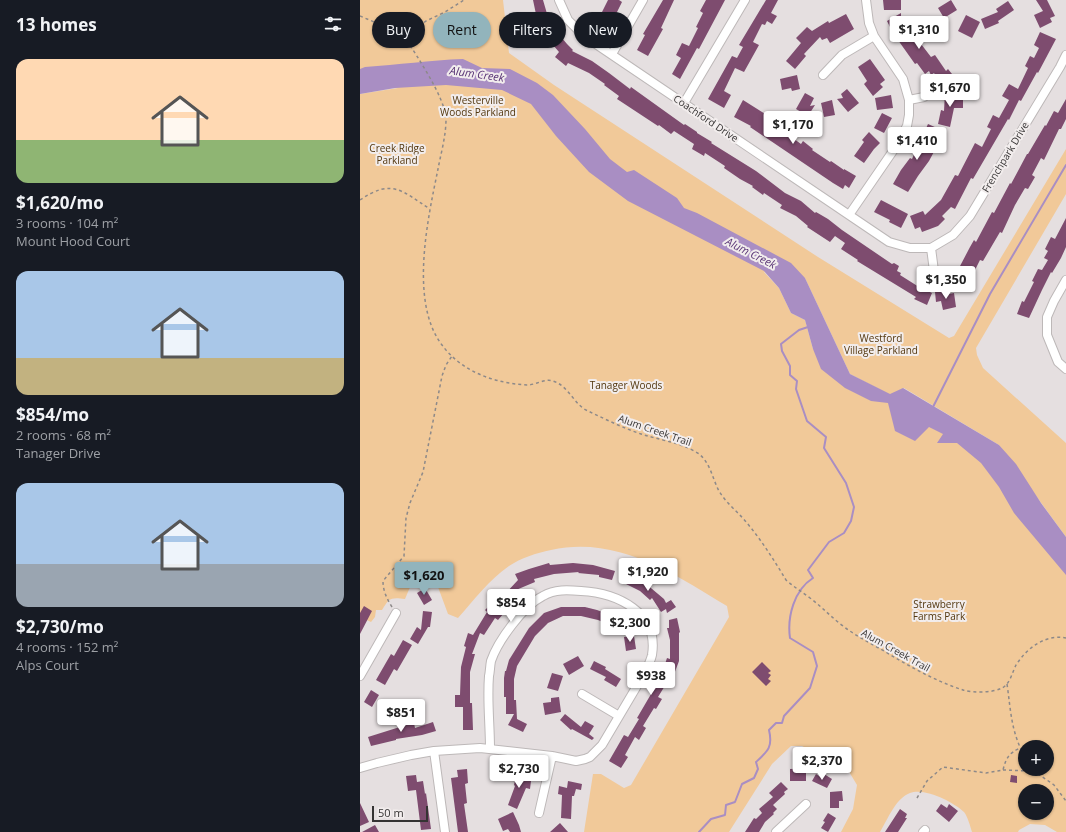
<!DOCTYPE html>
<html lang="en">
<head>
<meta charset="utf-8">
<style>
	:root { --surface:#171b24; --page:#242831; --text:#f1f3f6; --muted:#9ea1a6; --accent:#92b4bc }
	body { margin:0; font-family:"Open Sans",sans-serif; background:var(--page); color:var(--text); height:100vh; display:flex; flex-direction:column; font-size:15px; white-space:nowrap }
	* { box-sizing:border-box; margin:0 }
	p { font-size:13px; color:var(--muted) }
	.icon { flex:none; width:22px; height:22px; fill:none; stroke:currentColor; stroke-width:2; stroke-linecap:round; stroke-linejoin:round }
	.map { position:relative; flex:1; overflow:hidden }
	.sheet { display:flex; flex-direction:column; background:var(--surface); width:360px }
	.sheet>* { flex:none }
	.guide { position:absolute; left:12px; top:12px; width:380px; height:36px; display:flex; gap:8px }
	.buttons { position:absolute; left:658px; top:740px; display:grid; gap:8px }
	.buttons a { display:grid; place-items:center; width:36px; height:36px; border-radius:50%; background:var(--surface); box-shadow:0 1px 3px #0004; font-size:20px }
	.scale { position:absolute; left:12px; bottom:10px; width:56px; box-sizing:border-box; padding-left:4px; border:2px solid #353333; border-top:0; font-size:11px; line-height:14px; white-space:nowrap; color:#353333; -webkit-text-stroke:3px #f2eded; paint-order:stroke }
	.price { position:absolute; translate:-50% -34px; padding:0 9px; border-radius:4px; background:#fff; color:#222; font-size:13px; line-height:26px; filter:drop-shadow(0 1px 2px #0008) }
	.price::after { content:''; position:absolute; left:50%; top:24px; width:12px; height:9px; margin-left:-6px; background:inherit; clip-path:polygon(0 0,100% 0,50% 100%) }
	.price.on { background:var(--accent); color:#111 }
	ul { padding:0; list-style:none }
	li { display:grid; align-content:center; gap:8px; height:212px; padding:0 16px }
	li span { display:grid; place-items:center; height:124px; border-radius:12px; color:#555 }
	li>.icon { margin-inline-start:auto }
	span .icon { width:72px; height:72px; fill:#fffc; stroke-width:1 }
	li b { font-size:17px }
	h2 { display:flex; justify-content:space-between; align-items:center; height:48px; padding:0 16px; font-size:17px }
	.chip { padding:0 14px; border-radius:18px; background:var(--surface); box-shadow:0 1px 3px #0004; font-size:14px; line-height:36px }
	.chip.on { background:var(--accent); color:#111 }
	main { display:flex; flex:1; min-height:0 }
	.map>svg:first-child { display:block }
</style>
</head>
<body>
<main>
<section class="sheet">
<h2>13 homes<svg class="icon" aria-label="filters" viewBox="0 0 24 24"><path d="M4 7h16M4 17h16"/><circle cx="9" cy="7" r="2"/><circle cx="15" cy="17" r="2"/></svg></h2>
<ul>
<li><span style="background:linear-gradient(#ffd9b3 65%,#8fb573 0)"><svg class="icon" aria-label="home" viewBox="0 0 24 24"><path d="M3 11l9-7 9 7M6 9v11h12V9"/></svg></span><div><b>$1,620/mo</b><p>3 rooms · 104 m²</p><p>Mount Hood Court</p></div></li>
<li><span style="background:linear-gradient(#a9c7e8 70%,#c2b280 0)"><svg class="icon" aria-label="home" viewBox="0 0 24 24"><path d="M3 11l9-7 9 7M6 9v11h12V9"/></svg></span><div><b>$854/mo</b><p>2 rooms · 68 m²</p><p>Tanager Drive</p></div></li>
<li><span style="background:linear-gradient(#a9c7e8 65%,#9aa5b1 0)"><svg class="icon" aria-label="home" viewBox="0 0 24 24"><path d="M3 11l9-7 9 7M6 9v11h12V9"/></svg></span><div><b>$2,730/mo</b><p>4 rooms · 152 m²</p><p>Alps Court</p></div></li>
</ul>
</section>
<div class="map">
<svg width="706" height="832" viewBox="0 0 706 832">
	<rect width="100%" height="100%" fill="#e5dfe0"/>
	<path fill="#f1c999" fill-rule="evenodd" d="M0,0H143L149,53L194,85L458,257L589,338L594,336L706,149V194L616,348L617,355L623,368L706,443V537L639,445L544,388L530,395L490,374L445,278L404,272L419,288L431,313L445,320L453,349L510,389L636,464L706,557V832H697L685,825L670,824L659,830L658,832H612C610,826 608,817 604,812C594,802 564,787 550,793C535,799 528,819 520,832H481L493,809L497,785L488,770L442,746H431L412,764L369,832H224L233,774H241L264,788L271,785L369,617L367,606C314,574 257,535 191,550C176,553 161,558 149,566C129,580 114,600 98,618L88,614L78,587L67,582L53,580L45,599C31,597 29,598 22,610H16L15,617L11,622L0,617V94L38,88L0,83ZM665,747H687V769H665ZM665,791H687V813H665Z"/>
	<path fill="#a98ec3" d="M103,59L122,68L150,69L177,83L193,95L225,129L250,159L267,172L274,170L317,198L324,208L337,213L431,263L445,278L490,374L530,394L543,388L639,445L656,464L681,503L706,537V575L654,513L639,487L621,463L597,443H577L583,434L569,427L555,441L535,431L528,403L511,401L485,388L461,369L453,349L445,320L431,313L419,288L404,271L268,201L229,172L196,136L171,104L142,90L86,85L35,88L0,94V69L5,67C38,65 70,60 103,59Z"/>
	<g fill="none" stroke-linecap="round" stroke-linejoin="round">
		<path stroke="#a98ec3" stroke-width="2" d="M573,407L630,294L706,165
			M339,832L351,819L365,815L366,805L375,802L382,784L394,778L398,769L396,762C408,751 413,747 409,730L416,723H422L424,716L450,688L457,666L453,652L430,638C427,617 434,590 453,578L448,570L469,542L484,533L491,521L494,507L486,483L464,448L466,437L447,421L436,389L437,381L430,375V366L422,351L421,344L439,330L448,327"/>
	</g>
	<path fill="#7e4c6f" d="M173,0H183L190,24L207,44L213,50L212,51L232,61L249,73L270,89L271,87L324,125L325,124L337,132V133L352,142L351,143L396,171L425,193L441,201L455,213L456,212L468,219L482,230L532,264L534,263L539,266L537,271L541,273L540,275L559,287L572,293L567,305L554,299L556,297L497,261L498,260L481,249L485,243L475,236L470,242L447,227L448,226L436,216L420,208L422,205L404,193L403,195L392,187L393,186L380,179L364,168L365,166L345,153L344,156L332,149L334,144L314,131L311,134L299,125L298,126L257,99L259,96L244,85L245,84L229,73L208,63L206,66L195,57L199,52L181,31H180L176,20L177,19Z
		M248,0H259L262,2L256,14L254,13L246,29L236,24Z
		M303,0H314L301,28L303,29L288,56L277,50L285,35L283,34Z
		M346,0H365L339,49L337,48L320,79L312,74L321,58L316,55L322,43L329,46L338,28L336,27L343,13L340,11Z
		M406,0H418L411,13L417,16L412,24L407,21L405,25L402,24L393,42L399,45L384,72L375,68L364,91L371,95L364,108L348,99L372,56L377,58L383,47L379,45Z
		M523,0H541V10H524Z
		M591,0L597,10L584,18L578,8Z
		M676,0H687L695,16L690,18L692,22L680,28L674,15L683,11Z
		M648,1L654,10L638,21L639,23L625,29L621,19L638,12L636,9Z
		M541,13V20L546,17L559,39L558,40L571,57L575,55L586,71L588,69L596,79L584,88L574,73L571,75L569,71L565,74L557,63L555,64L533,33L527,21Z
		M486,14L494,29L470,43L467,38L462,40L460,37L444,54L446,56L435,69L426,61L441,43L436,38L447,27L452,31L468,21L469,23Z
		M606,15L620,22L612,38L598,31Z
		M680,32L696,39L678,73L677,72L661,101L659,100L649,120L648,119L613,179L611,178L595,209L591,207L582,216L585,219L578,226L562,232L560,227L555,229L550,216L563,211L565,215L581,200L595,175L598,176L615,143L622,147L631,129L627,127L633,115L639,118L649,100L642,96L649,84L658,89L668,68L665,66L670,56L674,58L679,48L674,45Z
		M510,59L525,80L520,84L523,87L513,96L504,84L507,81L498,67Z
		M437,75L440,89L432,91L431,88L422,90L420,79Z
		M487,89L499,103L488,112L477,99L483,98L481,94Z
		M445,93L454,98L450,106L455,105L448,116L436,109Z
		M585,93H603V108H594L590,127L578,124L581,110L584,111Z
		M531,95L533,108L517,110L515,98Z
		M706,99V119L701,129H699L684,160L681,158L672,175L675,177L668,189L665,188L655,205L642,233L640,232L623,261L620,260L610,280L613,281L607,291L593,284L601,269L599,268L610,247L614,240L616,242L632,212L634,213L650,183L651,184L667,154H668L685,125L686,126L694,111L698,113Z
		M383,100L426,127L423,131L441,144L443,141L453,149L452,150L470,162L471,161L484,170V169L496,176L489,188L485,185L483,189L473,183L390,127L391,126L374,117Z
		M472,100L475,115L464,117L461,103Z
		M522,113L532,118L524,133L514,128Z
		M568,124L577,128L569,145L576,148L569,161L558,176L548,192L533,184L541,170L550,158L552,159Z
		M509,132L520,143L514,149L504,163L494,156L504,142L502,140Z
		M521,200L548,214L541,228L529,222L530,220L514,212Z
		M706,218V247L701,258L692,273L691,272L682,290L669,318L657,314L662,301L664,302L674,282L672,281L678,269L682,270L688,260L684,258L688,251L685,249L691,237L695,239Z
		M583,291V295L594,293L596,307L583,310L581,301L576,302L575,292Z
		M189,563L190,565L213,563L233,565L255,571L252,580L239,577V575L218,573L219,572L194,574L174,579L175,582L156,590L159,593L145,607L142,612L144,613L138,620L135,618L124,635L120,633L112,654H115L110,672V703H112L113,730H103V707H95V695H100L101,667L106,647L104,646L108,633L113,635L127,612L125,610L130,605L133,607L158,580L155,574L169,569Z
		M266,571L279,578L304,599L306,603L311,600L316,607L307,613L306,609L301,612L292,598L290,600L280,591L266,584L267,582L262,580Z
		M65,588L72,600L64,605L57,593Z
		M4,606L12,611L0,634V613Z
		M201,607H225L237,610L258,618L255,627L238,620L221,616H203L188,623L175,636L157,666L154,679V700H156L157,719L167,724L163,732L148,725L154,714H146V697H144V678L145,671H146L149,660L169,628L184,613Z
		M63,611L72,612L70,627H68L58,644L50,639L57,627L61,630Z
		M317,618L320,632L319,633V661L313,677L311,676L298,697L302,699L296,709L294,708L283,726L286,728L279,740L275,737L265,755L268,757L261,768L249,761L264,735L268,737L279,719L277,718L294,689L292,688L305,668L304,667L307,658L310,659V640L307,628H309V620Z
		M274,636L276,649L266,651L264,637Z
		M43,640L52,645L37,671L34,669L25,685L16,680L31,654L34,656Z
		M218,656L224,666L209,675L203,664Z
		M234,661L246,667L245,669L261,679L256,687L244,680L246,677L230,669Z
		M402,662L411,671L408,673L411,675L408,679L411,681L406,686L392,672Z
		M192,673L203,676L198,691L187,688Z
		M11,690L19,695L12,707L4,702Z
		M199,697L201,712L185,715L183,703L191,702V698Z
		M205,714L221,727L225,721L234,726L229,734L234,738L232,740L212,729L211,730L200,720Z
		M73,722L76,731L62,735L36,739V740L11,746L8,737L43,726L54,723L55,728Z
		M446,768V781H430V769Z
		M107,769L108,783L105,784L107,803L104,804L108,832H98L91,778L98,777L97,770Z
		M157,771L166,773L165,780L171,781L170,789L166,788L157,809L148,805L155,786L154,785Z
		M456,774L462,778L464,774L472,779L467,788L452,781Z
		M56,775L57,782L63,781L65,794L66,793L71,829L61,830L56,790L48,791L46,776Z
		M651,775L657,776V783L650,782Z
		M208,781L222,784L221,790L216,789L214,796H212L211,819L201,818L202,795L198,794L199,786L207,788Z
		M421,782L428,789L424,792L425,794L413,805L417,809L413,813L414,814L405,822L399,832H385L394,818L396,819L402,813L399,809L413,797L409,793Z
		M482,791L483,801H479V808H470V792Z
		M0,803L9,822L0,826Z
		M581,804L587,808L589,804L598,811L589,822L576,811Z
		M540,809L547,814L545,818H547L538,832H525Z
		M153,812L159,825L161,832H150L148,829L143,831L138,819Z
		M468,813L476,818L468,832L461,828L465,822L463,821Z
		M200,823L208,832H190Z
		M15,825L19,832H2Z"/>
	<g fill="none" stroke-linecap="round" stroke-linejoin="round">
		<defs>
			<path id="minor" d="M199,0L208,20L224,36L529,242L550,248H571L593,235L610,216L700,67L706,55
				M252,54L283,0
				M463,75L482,55L514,36
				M549,100L564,97
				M324,103L385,0
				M489,215L535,148L547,126L549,115V100L543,79L514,36L509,23L506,0
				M571,248L574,271
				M706,280L694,301L687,317V335L698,362L706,369
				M0,676L36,613
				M222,694L259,716
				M74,751L85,832
				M0,768L17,763L51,755L74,751L120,748L192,756L216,761L225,759L230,757L242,745L287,669C288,665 291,660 292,655C299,612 257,593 221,591C208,590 195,589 183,596C163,606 138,641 131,661C130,666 130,672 129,676C127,700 130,724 130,749
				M179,813L192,756
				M416,832L446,804
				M563,832L565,830"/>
		</defs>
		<use href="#minor" stroke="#bdb8b8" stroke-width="10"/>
		<path stroke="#8d8989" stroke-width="1.5" stroke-dasharray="3 3" stroke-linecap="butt" d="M0,16L38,32L45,37C57,57 85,97 86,119C86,136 81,153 78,169C68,218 49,302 82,345C102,372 134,383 167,385C176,385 185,378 193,381C209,386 214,405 228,411C245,419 263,428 281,434C299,440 319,442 336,452C350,460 352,478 359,491C366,503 378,512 387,523C402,541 414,560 426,580C434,587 442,592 450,598C462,607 471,617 483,626C496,636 510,643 524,651C549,666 575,681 603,690C613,693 632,693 642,688C650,684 652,673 656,665C667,648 685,634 706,638
			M45,37L66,21L85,12L104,0
			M0,200C32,178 42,191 70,209
			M32,607C27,599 23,591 23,581L44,556L46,518L50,503L63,472L82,376L86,365L92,356
			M647,684C651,712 651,732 665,757
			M674,769L677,773L694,785L706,801
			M643,770L668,771L677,773
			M557,798L567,781L583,767L626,773L643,770C646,758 649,753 660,748"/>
		<use href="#minor" stroke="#fff" stroke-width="8"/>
	</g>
	<g text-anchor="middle" stroke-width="4" stroke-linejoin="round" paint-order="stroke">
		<g font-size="10" fill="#53370e" stroke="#f2eded">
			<text x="118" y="104">Westerville<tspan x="118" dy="12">Woods Parkland</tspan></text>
			<text x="37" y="152">Creek Ridge<tspan x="37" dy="12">Parkland</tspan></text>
			<text x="521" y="342">Westford<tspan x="521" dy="12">Village Parkland</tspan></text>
			<text x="266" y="389">Tanager Woods</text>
			<text x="579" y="608">Strawberry<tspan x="579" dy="12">Farms Park</tspan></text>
		</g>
		<g font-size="10" fill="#353333" stroke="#f2eded">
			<text transform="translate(346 118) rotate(34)" y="4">Coachford Drive</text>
			<text transform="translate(645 157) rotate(-59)" y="4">Frenchpark Drive</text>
			<text transform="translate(295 430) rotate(19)" y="4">Alum Creek Trail</text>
			<text transform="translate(536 650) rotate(29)" y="4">Alum Creek Trail</text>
		</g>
		<g font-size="11" font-style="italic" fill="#583375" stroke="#f2eded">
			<text transform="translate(117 74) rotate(8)" y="4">Alum Creek</text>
			<text transform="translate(391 253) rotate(27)" y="4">Alum Creek</text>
		</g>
	</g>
</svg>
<div class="buttons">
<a>+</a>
<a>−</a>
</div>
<div class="scale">50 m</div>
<b class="price" style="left:559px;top:50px">$1,310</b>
<b class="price" style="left:590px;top:108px">$1,670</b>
<b class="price" style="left:433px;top:145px">$1,170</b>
<b class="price" style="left:557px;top:161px">$1,410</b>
<b class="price" style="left:586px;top:300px">$1,350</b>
<b class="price" style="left:288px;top:592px">$1,920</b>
<b class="price on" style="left:64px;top:596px">$1,620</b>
<b class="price" style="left:151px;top:623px">$854</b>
<b class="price" style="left:270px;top:643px">$2,300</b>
<b class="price" style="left:291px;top:696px">$938</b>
<b class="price" style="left:41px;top:733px">$851</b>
<b class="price" style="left:462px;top:781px">$2,370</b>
<b class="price" style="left:159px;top:789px">$2,730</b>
<div class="guide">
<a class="chip">Buy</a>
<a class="chip on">Rent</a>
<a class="chip">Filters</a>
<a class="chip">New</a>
</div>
</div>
</main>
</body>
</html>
